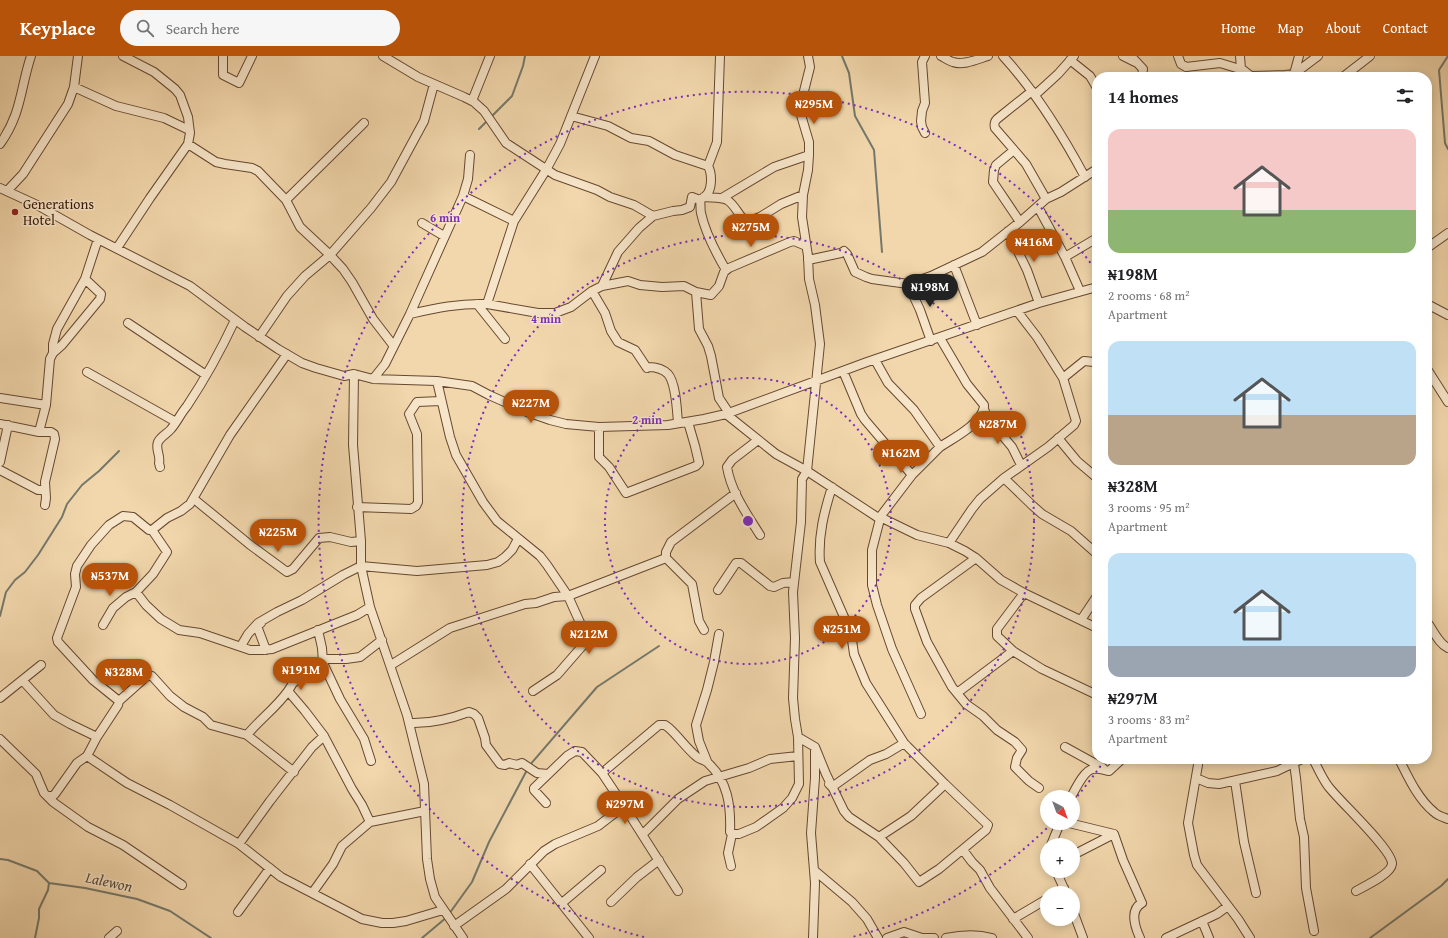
<!DOCTYPE html>
<html lang="en">
<head>
<meta charset="utf-8">
<style>
	:root { --surface:#fff; --page:#f6f6f6; --text:#202124; --muted:#757577; --accent:#b45309 }
	body { margin:0; font-family:"Gentium Book Plus",serif; background:var(--page); color:var(--text); height:100vh; display:flex; flex-direction:column; font-size:15px; white-space:nowrap }
	* { box-sizing:border-box; margin:0 }
	p { font-size:13px; color:var(--muted) }
	.icon { flex:none; width:22px; height:22px; fill:none; stroke:currentColor; stroke-width:2; stroke-linecap:round; stroke-linejoin:round }
	.map { position:relative; flex:1; overflow:hidden }
	.side { position:absolute; left:1092px; top:16px; width:340px; height:692px; display:flex; flex-direction:column; background:var(--surface); border-radius:16px; box-shadow:0 2px 10px #0003 }
	.side>* { flex:none }
	.needle { width:26px; rotate:139deg }
	.buttons { position:absolute; left:1040px; top:734px; display:grid; gap:8px }
	.buttons a { display:grid; place-items:center; width:40px; height:40px; border-radius:50%; background:var(--surface); box-shadow:0 2px 10px #0003; font-size:20px }
	.price { position:absolute; translate:-50% -34px; padding:0 9px; border-radius:14px; background:var(--accent); color:#fff; font-size:13px; line-height:26px; filter:drop-shadow(0 1px 2px #0008) }
	.price::after { content:''; position:absolute; left:50%; top:24px; width:12px; height:9px; margin-left:-6px; background:inherit; clip-path:polygon(0 0,100% 0,50% 100%) }
	.price.selected { background:#222; color:#fff }
	ul { padding:0; list-style:none }
	li { display:grid; align-content:center; gap:8px; height:212px; padding:0 16px }
	li span { display:grid; place-items:center; height:124px; border-radius:12px; color:#555 }
	li>.icon { margin-inline-start:auto }
	span .icon { width:72px; height:72px; fill:#fffc; stroke-width:1 }
	li b { font-size:17px }
	h2 { display:flex; justify-content:space-between; align-items:center; height:48px; padding:0 16px; font-size:17px }
	header { display:flex; align-items:center; gap:24px; box-sizing:border-box; height:56px; padding:0 20px; background:var(--accent); color:#fff }
	header strong { font-size:19px }
	nav { display:flex; gap:22px; margin-inline-start:auto; font-size:14px }
	.search { width:280px; height:36px; background:var(--page); display:flex; align-items:center; gap:10px; box-sizing:border-box; padding:0 14px; border-radius:22px; color:var(--muted); font-size:15px }
	.map>svg:first-child { display:block }
</style>
</head>
<body>
<header>
<strong>Keyplace</strong>
<div class="search"><svg class="icon" aria-label="search" viewBox="0 0 24 24"><circle cx="10" cy="10" r="6"/><path d="M15 15l6 6"/></svg>Search here</div>
<nav><a>Home</a><a>Map</a><a>About</a><a>Contact</a></nav>
</header>
<div class="map">
<svg width="1448" height="882" viewBox="0 0 1448 882">
	<rect width="100%" height="100%" fill="#f2d7ac"/>
	<filter id="stains"><feTurbulence type="fractalNoise" baseFrequency=".005" numOctaves="4"/><feColorMatrix values="0 0 0 0 .2 0 0 0 0 .09 0 0 0 0 .02 0 0 0 .5 -.17"/></filter>
	<radialGradient id="worn" r=".72"><stop offset=".6" stop-color="#630" stop-opacity="0"/><stop offset="1" stop-color="#630" stop-opacity=".3"/></radialGradient>
	<g fill="none" stroke-linecap="round" stroke-linejoin="round">
		<path stroke="#74786c" stroke-width="2" d="M842,0L849,17L855,60L874,94L882,196
			M1448,0L1439,14L1445,87L1448,93
			M491,61L512,40L523,10L525,0
			M479,73L488,64
			M0,560L6,536L15,524L25,516L38,499L62,461L67,448L82,429L99,415L119,395
			M529,710L597,631L659,590
			M0,803L8,804L37,815L49,827L85,832L137,843L170,855L211,882
			M449,858L472,826L489,786L527,714
			M35,882L39,862V853L48,834L49,827
			M422,882L447,861
			M1370,882L1441,830L1448,823"/>
		<defs>
			<path id="minor" d="M223,0V19L239,27L252,0
				M383,0L418,21L464,41L474,46L484,55L506,87L555,119L597,134L610,141L634,149L653,160
				M941,0C945,2 949,5 953,6C963,10 978,3 988,0
				M1003,0C1036,36 1062,78 1085,121
				M1123,0L1135,6
				M1131,0L1143,13L1142,21
				M1178,0L1181,8L1186,11L1220,7L1243,14L1252,21
				M1240,0L1241,13
				M1070,4L1090,20L1097,32
				M1294,18L1299,0
				M1251,20L1285,19L1294,18L1318,0
				M1343,21L1370,0
				M74,31L116,50L164,62L189,74
				M1032,35L997,63C994,66 994,68 995,72L1026,108L1046,143
				M1035,39L1058,18L1074,0
				M472,45L490,0
				M571,60L608,70L631,82L649,85L675,99L708,110C712,117 712,130 708,137C706,140 703,142 700,144
				M925,77L922,71L921,65L922,55L925,47L922,6L925,0
				M0,88C22,57 20,33 31,0
				M188,88L216,106L225,108L252,112L258,115L286,144L300,171L330,199L343,213L352,226L373,263L393,289
				M1014,94L996,109L994,114L993,126L1020,166
				M708,110L717,86L720,0
				M0,132L37,149L90,179L190,230L245,271L278,293L302,307L316,312L344,320L354,318L373,323L437,325L472,330L489,339L527,356L550,364L566,368L599,371L668,369L704,363L726,358L867,306L1039,247L1097,231
				M7,135L23,118L68,48L74,31L78,0
				M463,140L468,123L470,99
				M704,141C711,142 721,141 727,144C736,149 739,162 747,166L760,161L781,148L803,139
				M722,142L774,111L809,99
				M286,144L364,67
				M1038,151L1065,201L1080,235
				M422,167L444,180
				M1008,175L1027,214L1039,247
				M117,192L150,142L188,88L190,77L188,61L180,39L175,33L154,16L123,0
				M1427,192L1448,177
				M1065,201L1097,182
				M808,204L841,197L844,195L847,198L855,216L866,221L872,223L908,228L931,220L982,196L1020,166L1046,143L1061,136L1097,113
				M954,209L977,269
				M908,228L920,254L931,285
				M602,230L618,196L639,172L653,160L673,155L682,154L690,151L692,141L700,144C701,148 700,153 701,157C705,176 716,197 726,214
				M592,235L605,257L611,275L618,286L635,294L647,312L648,311C655,311 663,313 668,318C676,327 677,355 678,367
				M696,236L699,273L708,290L711,300L719,342L727,354L726,358L776,398L807,415L880,463V461L917,479L949,487L965,495L976,502L1001,524L1024,537L1097,572
				M477,248L505,283
				M487,248L538,257H555L571,251L592,235L602,230L628,225L640,229L662,231L684,230L696,236L711,239L719,230L724,216L729,212L790,186L794,185L806,190
				M1427,248L1448,259
				M410,258L463,140L514,165
				M128,267L206,319
				M259,281L287,240L305,220L330,199L371,152L391,126L424,65L434,28
				M53,297L62,289L100,243L101,238L85,223
				M875,304L888,327L914,354L940,391C955,381 980,369 984,351V349L967,328L940,282
				M1427,313L1448,346
				M843,315L861,358L865,364L912,419
				M87,316L176,366
				M354,318L353,389L361,485V510L370,551L407,659L424,728L427,803L430,823L435,841L463,882
				M1063,322L1084,305L1094,306L1097,304
				M373,323L385,308L410,258C436,252 460,247 487,248L514,165L546,114L560,88L595,0
				M437,325L450,381L456,399L483,446L497,465L540,500L547,509L568,540L666,502V496L671,486L736,437
				M0,342L46,349
				M984,353L987,361L1012,391L1021,409
				M0,368L39,376H51L54,378L55,383L45,426L46,442L45,449
				M599,371V401L609,411L626,437L696,410L699,407L695,390L688,366
				M39,376L46,349L50,303L53,297V288L57,273L85,223L98,183
				M1058,382L1077,405L1097,422
				M758,384L732,404L727,411C731,436 747,458 760,479
				M0,406L8,369
				M160,411L159,407C161,400 155,393 158,386C161,380 167,378 171,373C177,366 181,357 187,350C205,323 221,294 235,264
				M0,414L38,434H45
				M1004,422L1033,450L1042,458L1071,475L1097,498
				M832,431C824,456 818,480 820,506L851,577L854,598L866,627L904,687L945,728
				M194,443L249,488L287,516L293,513L319,482L330,481L351,486L361,485
				M357,451L411,453L416,450L418,446L417,378L409,358L417,346L441,345
				M880,461L912,419L940,391
				M880,463L872,494V529L877,549L892,593L921,658
				M949,487L972,453L980,443L1004,422L1048,391L1074,369L1076,365L1063,322L1037,281L1017,255
				M666,502L692,528L699,565L704,574
				M976,502L921,542L915,549V553L927,586L952,631L966,648L983,660L997,674L1015,686L1022,694L1017,702L1015,711L1029,725L1039,732
				M718,534L736,507H741L770,530L774,531L783,527L794,526
				M136,536L146,549L161,563L179,574L200,577L250,594H262L272,593L357,559L370,551
				M1024,537L997,573V580L1013,595L1042,613L1097,639
				M1081,564L1097,540
				M1427,566C1434,575 1438,587 1448,592
				M261,567L257,570L266,594
				M103,569L113,552L126,541L136,536L153,518L167,496L152,474
				M318,574L322,592L323,607L293,627L288,635L305,655L324,680L352,733L362,749L370,766L425,755
				M241,590L248,578L258,567L277,556L302,544L343,519L361,510L417,515L487,509L498,506L505,501L512,494L518,483
				M322,603H346L360,601L382,584
				M323,607L340,643L364,683L371,705
				M391,609L450,572L525,548L536,547L554,541L568,540L582,571L585,579L584,588L557,619L533,635
				M23,625L54,659L70,668L97,681
				M957,637L1013,595
				M0,642L41,609
				M119,645L147,620H152L170,640L184,651L203,661L211,669L247,679L294,716
				M409,667C430,668 450,663 469,656L474,658L478,662L485,682L486,689L500,708L505,709L509,707L517,709L522,707L537,717L548,718
				M247,679C260,663 276,652 288,635
				M798,681L815,691L826,718L844,755L849,761L879,781L904,807L919,826L939,813L986,774L988,769L945,728L911,760L879,781
				M0,683L36,718L44,737L53,746L88,771L123,789L182,829
				M1065,691L1103,712
				M87,700L127,727L170,749L239,788L281,821L362,863L382,867H393L406,865L443,854
				M1199,703L1188,767L1194,799L1197,809L1203,817L1238,863L1250,882
				M1313,703C1318,712 1322,722 1328,730C1338,744 1393,794 1392,808C1391,818 1365,830 1356,835
				M1399,703C1408,721 1418,743 1434,756C1438,760 1443,761 1448,763
				M707,705L699,685L696,669L707,634L714,606L719,578
				M1294,708L1296,722L1300,763L1304,781L1306,832L1314,875
				M602,717L659,669H665L669,672C679,681 687,693 697,701C701,704 705,704 708,707C728,725 731,750 730,776L732,778L728,797L731,810
				M1196,722L1208,727L1219,728L1277,715L1302,703
				M1235,725L1244,786L1256,837
				M829,728L832,731L870,704L886,698L901,689H906
				M48,740H53L55,738L77,707L87,700L97,681L118,649L119,645L93,624L58,586L57,582L76,531L75,518L77,510L91,489L109,469L123,460L133,461L149,474H152L167,462L181,455L190,448L230,379L287,298
				M1071,741C1075,734 1084,714 1093,713C1097,712 1104,714 1109,715L1122,703
				M546,747L534,734V732L567,700L575,695L582,696L602,717L624,750L678,835
				M1069,767L1114,778L1123,804L1142,847C1129,854 1135,871 1140,882
				M643,778L678,743L705,725L749,712L770,703L798,700
				M732,778H739L756,771L783,752L792,742L799,728L798,681L795,663L793,642L795,582L793,536L801,466L802,423L807,415L820,288L815,249L809,223L808,200L802,161L803,139L808,114L809,99V86L801,59L802,43L810,11L808,0
				M239,788L270,745L312,691L324,680
				M1051,789L1060,767
				M963,794L972,806L980,814L990,832L1028,882
				M1073,799L1114,778
				M530,808L589,882
				M814,814L852,846L867,863L878,882
				M1056,815L1066,837
				M313,836L333,808L342,790L370,766
				M1057,837L1064,832
				M611,846L637,821L659,804
				M562,847L601,814
				M1073,855L1083,882
				M238,856L270,812
				M1013,863L1047,843
				M1202,865L1209,882
				M454,870L506,833L544,795L555,788L598,770L624,750
				M109,882L117,875
				M813,882L815,827L811,777L815,722V692
				M887,882L904,876L922,882H934
				M946,882C961,879 977,878 992,882
				M1166,882L1217,858L1228,850"/>
		</defs>
		<use href="#minor" stroke="#664830" stroke-width="10"/>
		<use href="#minor" stroke="#f7e5c9" stroke-width="8"/>
	</g>
	<g fill="none" stroke="#7b2cbf" stroke-width="2" stroke-dasharray="2 4">
		<circle cx="748" cy="465" r="143"/>
		<circle cx="748" cy="465" r="286"/>
		<path d="M1104 705A429 429 0 0 1 1074 744M1051 768A429 429 0 0 1 852 881M644 881A429 429 0 1 1 1095 213"/>
	</g>
	<circle fill="#8f2418" stroke="#f7e5c9" stroke-width="1.5" cx="15" cy="156" r="4"/>
	<g text-anchor="middle" stroke-width="3" stroke-linejoin="round" paint-order="stroke">
		<g font-size="14" fill="#381806" stroke="#f7e5c9" text-anchor="start">
			<text x="23" y="153">Generations<tspan x="23" dy="16">Hotel</tspan></text>
		</g>
		<g font-size="15" font-style="italic" fill="#564839" stroke="#f7e5c9">
			<text transform="translate(109 826) rotate(12)" y="5">Lalewon</text>
		</g>
	</g>
	<circle cx="748" cy="465" r="6" fill="#7b2cbf" stroke="#f7e5c9" stroke-width="2"/>
	<g font-size="12" text-anchor="middle" font-weight="bold" fill="#7b2cbf" stroke="#f7e5c9" stroke-width="3" stroke-linejoin="round" paint-order="stroke">
		<text x="445" y="166">6 min</text>
		<text x="546" y="267">4 min</text>
		<text x="647" y="368">2 min</text>
	</g>
	<rect width="100%" height="100%" filter="url(#stains)"/>
	<rect width="100%" height="100%" fill="url(#worn)"/>
</svg>
<div class="buttons">
<a><svg class="needle" viewBox="-14 -14 28 28"><path d="M0-13l5 13h-10z" fill="#e53935"/><path d="M0 13l5-13h-10z" fill="#757577"/></svg></a>
<a>+</a>
<a>−</a>
</div>
<b class="price" style="left:814px;top:69px">₦295M</b>
<b class="price" style="left:751px;top:192px">₦275M</b>
<b class="price" style="left:1034px;top:207px">₦416M</b>
<b class="price selected" style="left:930px;top:252px">₦198M</b>
<b class="price" style="left:531px;top:368px">₦227M</b>
<b class="price" style="left:998px;top:389px">₦287M</b>
<b class="price" style="left:901px;top:418px">₦162M</b>
<b class="price" style="left:278px;top:497px">₦225M</b>
<b class="price" style="left:110px;top:541px">₦537M</b>
<b class="price" style="left:842px;top:594px">₦251M</b>
<b class="price" style="left:589px;top:599px">₦212M</b>
<b class="price" style="left:301px;top:635px">₦191M</b>
<b class="price" style="left:124px;top:637px">₦328M</b>
<b class="price" style="left:625px;top:769px">₦297M</b>
<section class="side">
<h2>14 homes<svg class="icon" aria-label="filters" viewBox="0 0 24 24"><path d="M4 7h16M4 17h16"/><circle cx="9" cy="7" r="2"/><circle cx="15" cy="17" r="2"/></svg></h2>
<ul>
<li><span style="background:linear-gradient(#f6c9c9 65%,#8fb573 0)"><svg class="icon" aria-label="home" viewBox="0 0 24 24"><path d="M3 11l9-7 9 7M6 9v11h12V9"/></svg></span><div><b>₦198M</b><p>2 rooms · 68 m²</p><p>Apartment</p></div></li>
<li><span style="background:linear-gradient(#bfe0f5 60%,#b9a48a 0)"><svg class="icon" aria-label="home" viewBox="0 0 24 24"><path d="M3 11l9-7 9 7M6 9v11h12V9"/></svg></span><div><b>₦328M</b><p>3 rooms · 95 m²</p><p>Apartment</p></div></li>
<li><span style="background:linear-gradient(#bfe0f5 75%,#9aa5b1 0)"><svg class="icon" aria-label="home" viewBox="0 0 24 24"><path d="M3 11l9-7 9 7M6 9v11h12V9"/></svg></span><div><b>₦297M</b><p>3 rooms · 83 m²</p><p>Apartment</p></div></li>
</ul>
</section>
</div>
</body>
</html>
